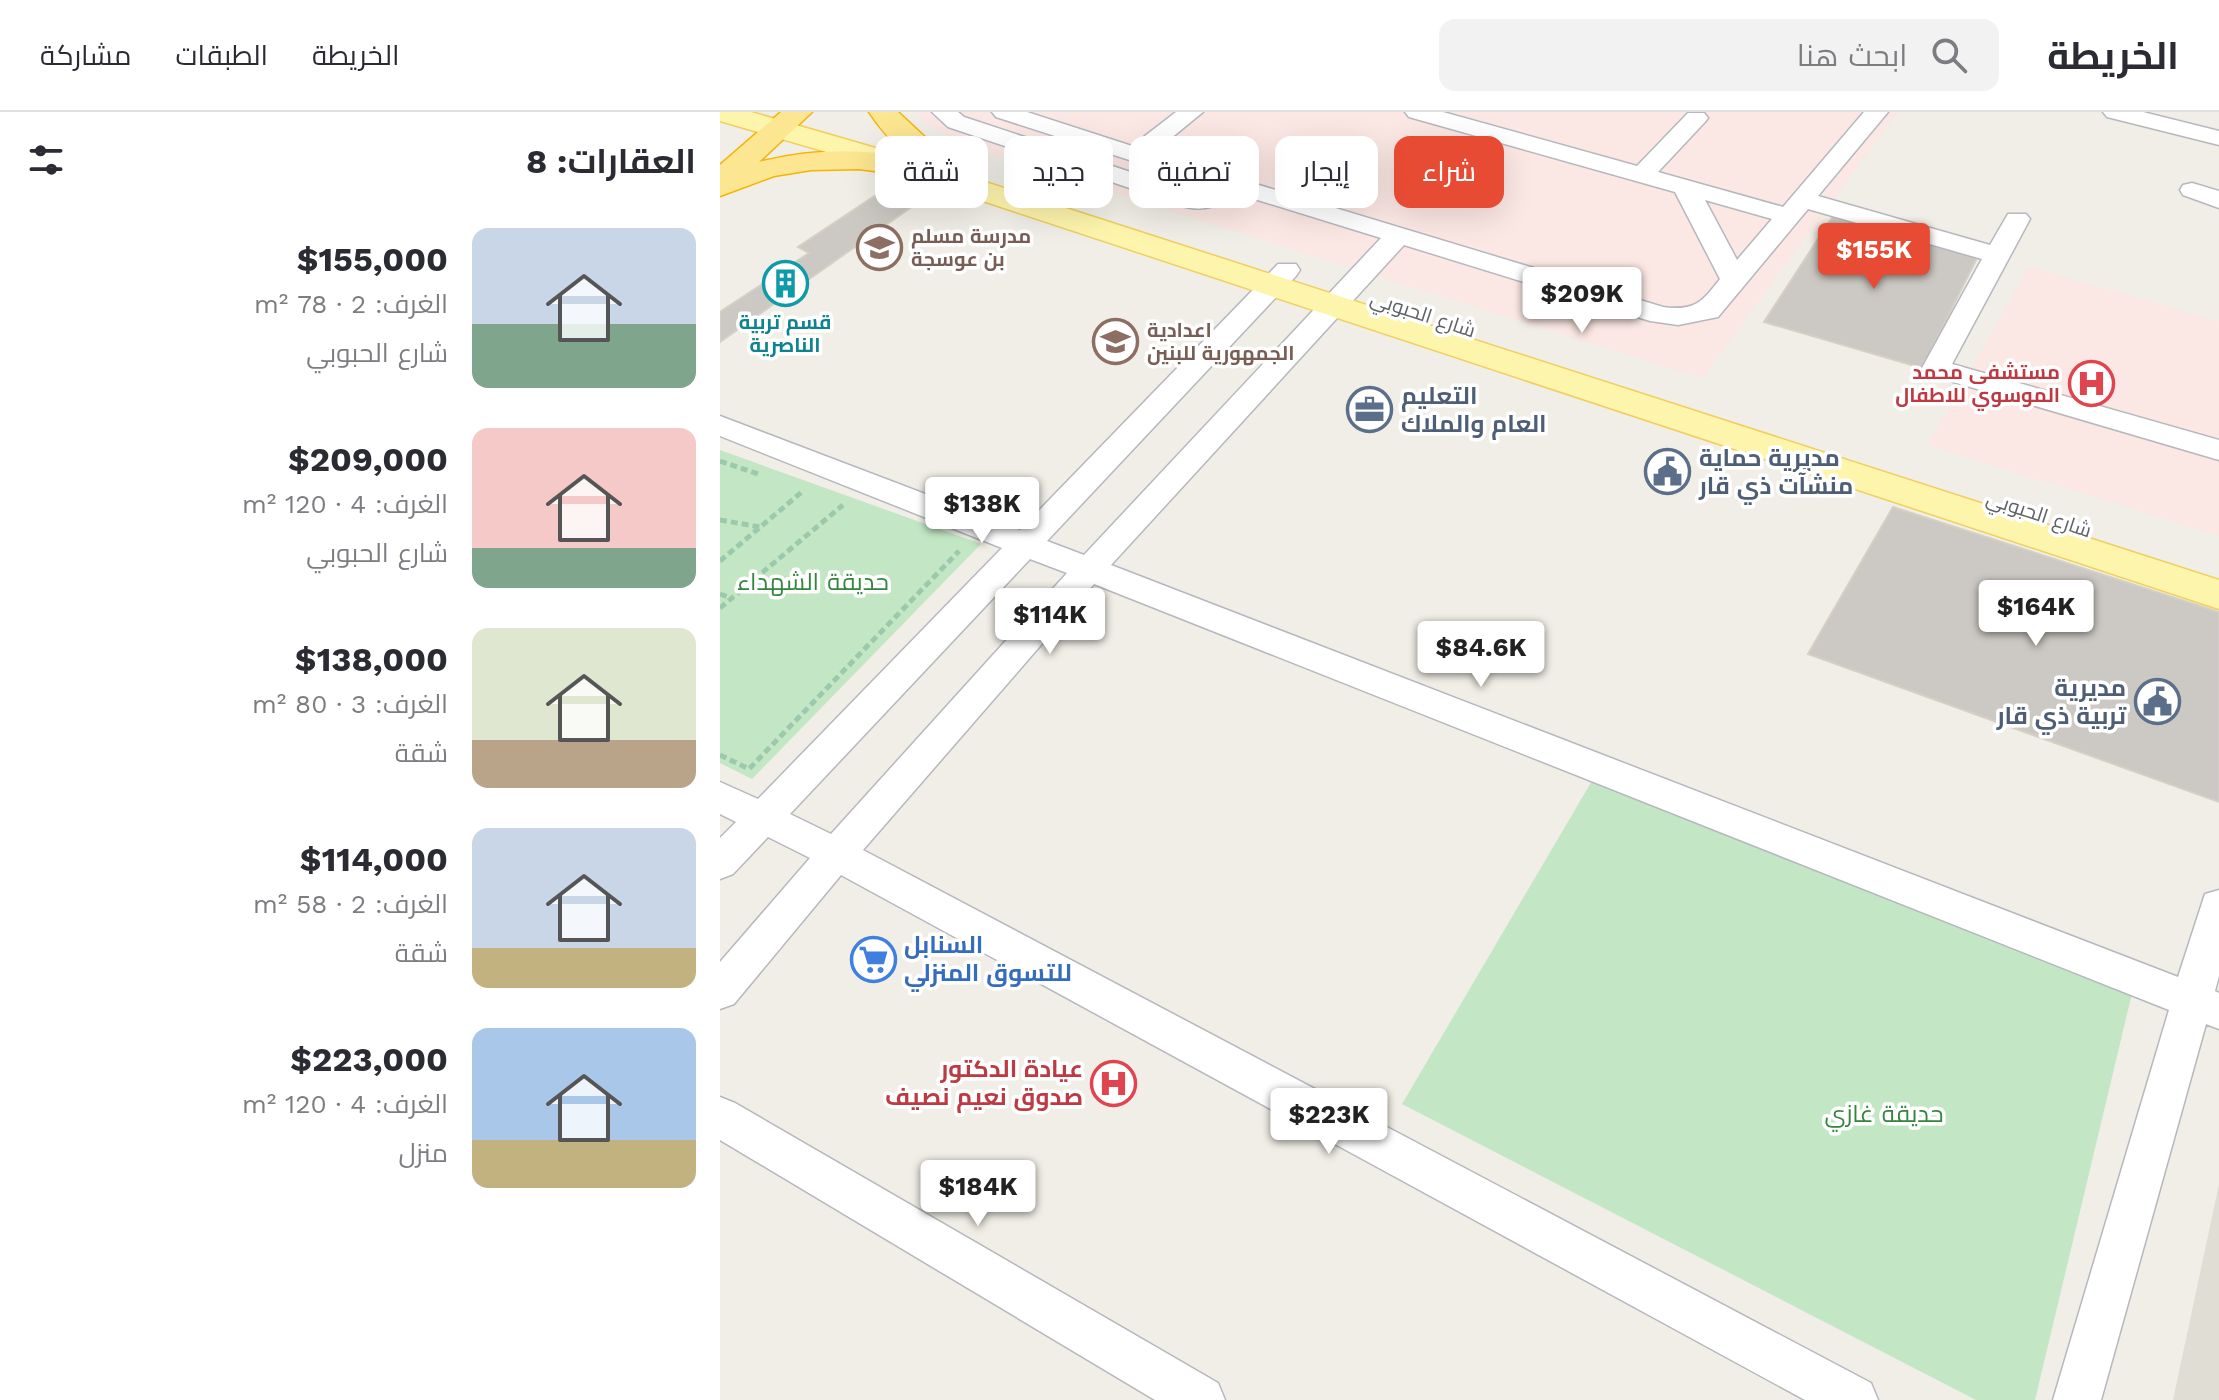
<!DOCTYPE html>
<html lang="ar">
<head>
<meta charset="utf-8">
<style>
	:root { --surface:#fff; --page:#f2f2f3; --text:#2b2b33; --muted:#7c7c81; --line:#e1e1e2; --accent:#e84b34 }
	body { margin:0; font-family:"Work Sans",Cairo,sans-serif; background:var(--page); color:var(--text); direction:rtl; height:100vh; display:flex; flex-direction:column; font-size:30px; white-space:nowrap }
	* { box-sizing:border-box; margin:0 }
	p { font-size:26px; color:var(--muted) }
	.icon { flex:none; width:44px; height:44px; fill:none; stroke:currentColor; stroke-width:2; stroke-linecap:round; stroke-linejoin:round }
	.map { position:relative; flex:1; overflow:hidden; direction:ltr }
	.sheet { display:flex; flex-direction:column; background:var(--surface); width:720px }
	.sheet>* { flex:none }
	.guide { position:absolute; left:24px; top:24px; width:760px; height:72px; direction:rtl; display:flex; gap:16px }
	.price { position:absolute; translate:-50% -68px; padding:0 18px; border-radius:8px; background:#fff; color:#222; font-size:26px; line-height:52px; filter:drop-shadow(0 2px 4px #0008) }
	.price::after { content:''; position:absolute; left:50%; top:48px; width:24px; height:18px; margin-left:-12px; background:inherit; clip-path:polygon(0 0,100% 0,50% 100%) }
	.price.current { background:var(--accent); color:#fff }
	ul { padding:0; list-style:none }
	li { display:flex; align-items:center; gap:24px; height:200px; padding:0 24px }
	li span { display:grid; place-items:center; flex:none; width:224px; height:160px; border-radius:16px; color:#555 }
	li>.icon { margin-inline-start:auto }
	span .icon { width:96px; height:96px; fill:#fffc; stroke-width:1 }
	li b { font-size:34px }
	h2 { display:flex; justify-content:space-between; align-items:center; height:96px; padding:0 24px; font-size:34px }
	.chip { padding:0 28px; border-radius:16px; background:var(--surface); box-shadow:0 8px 32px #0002; font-size:28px; line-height:72px }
	.chip.current { background:var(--accent); color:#fff }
	header { display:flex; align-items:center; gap:48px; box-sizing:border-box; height:112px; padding:0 40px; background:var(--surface); border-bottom:2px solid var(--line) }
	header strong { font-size:38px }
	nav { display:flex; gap:44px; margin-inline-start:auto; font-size:28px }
	.search { width:560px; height:72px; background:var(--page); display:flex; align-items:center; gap:20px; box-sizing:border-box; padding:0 28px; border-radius:16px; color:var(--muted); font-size:30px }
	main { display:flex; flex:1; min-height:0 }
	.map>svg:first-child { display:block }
</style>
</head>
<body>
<header>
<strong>الخريطة</strong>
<div class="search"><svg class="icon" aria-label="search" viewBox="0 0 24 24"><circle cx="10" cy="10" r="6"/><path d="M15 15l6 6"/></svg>ابحث هنا</div>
<nav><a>الخريطة</a><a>الطبقات</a><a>مشاركة</a></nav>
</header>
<main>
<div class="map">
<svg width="1499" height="1288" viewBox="0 0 1499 1288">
	<rect width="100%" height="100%" fill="#f0eee6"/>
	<path fill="#e0ddd4" d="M1499,1072V1288H1453Z"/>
	<path fill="#fbe7e3" d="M198,0H1178L982,266L247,35L203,10Z
		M1309,155L1499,209V424L1208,333Z"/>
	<path fill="#c3e7c5" d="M0,338L261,432L32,667L0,651Z
		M876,662L1414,873L1315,1288H1256L682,992Z"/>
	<path fill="#ccc8c3" stroke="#d5d0c4" stroke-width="2" d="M182,75L207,84L0,230V200L89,141L78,135L162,79L171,81Z
		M1113,104L1258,144L1202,256L1044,210Z
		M1173,395L1499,500V690L1088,542Z"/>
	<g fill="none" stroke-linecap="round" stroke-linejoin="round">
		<defs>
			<path id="minor" d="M212,0H238L244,5L477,82L493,75L276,5L272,0H307L412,34L456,0H483L433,41L943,195C975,199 981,191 1000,167L955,80L689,5L685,0H723L917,54L968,1H984L988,6L984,11L938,60L1063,95L1144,0H1168L1098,84L1270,133L1288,102H1306L1310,107L1232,252L1499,328V348L1206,262L1202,256L1262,147L1088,97L998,205L958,213L930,209L684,133L391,453L1458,865L1485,782L1499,778V864L1495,879L1499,881V917L1486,912L1381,1288H1333L1449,898L374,472L143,738L1151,1271L1158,1288H1085L121,763L14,892L0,897V850L90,746L48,725L13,762L0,767V726L16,710L0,702V670L38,687L282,436L0,324V304L300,418L558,152H576L580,158L576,164L327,429L364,443L661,126L515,81C499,93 487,100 466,95L228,15ZM985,88L1052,107L1017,148ZM310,447L347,461L111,722L70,702Z
				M1383,0H1423L1499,19V33L1387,5Z
				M1472,71L1499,79V96L1463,83L1460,78L1463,73Z
				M0,985L15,991L498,1271L505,1288H435L0,1028Z"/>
			<path id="major" d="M0,0H31L197,48L1499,468V497L175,60L0,9Z"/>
			<path id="highway" d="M61,0H92L39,50C91,37 144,35 197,48L201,54L197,60L186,63L139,57L91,58L54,64L0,84V53Z
				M149,0H178L222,41L217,47C189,54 164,22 149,0Z"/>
		</defs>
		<use href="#minor" stroke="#b6b8bd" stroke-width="3"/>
		<use href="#major" stroke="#f0cf5e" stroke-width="3"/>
		<use href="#highway" stroke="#f4b502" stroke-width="3"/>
		<path stroke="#9cc8ab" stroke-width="5" stroke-dasharray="7 4" stroke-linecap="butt" d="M0,349L38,362
			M0,408L40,415
			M0,449L83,379
			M0,482L11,486
			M0,496L123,393
			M0,643L29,657L239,439"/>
		<use href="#minor" fill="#fff" fill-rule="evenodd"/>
		<use href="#major" fill="#fef5ad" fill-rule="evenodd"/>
		<use href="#highway" fill="#fce691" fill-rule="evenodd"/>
	</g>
	<defs>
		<symbol id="school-ring" viewBox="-11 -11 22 22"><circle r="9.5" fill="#fff" stroke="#8d6e63" stroke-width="1.5"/><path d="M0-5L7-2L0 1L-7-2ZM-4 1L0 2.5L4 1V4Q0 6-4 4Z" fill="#8d6e63"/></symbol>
		<symbol id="building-ring" viewBox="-11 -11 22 22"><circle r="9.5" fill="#fff" stroke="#0f9aa8" stroke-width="1.5"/><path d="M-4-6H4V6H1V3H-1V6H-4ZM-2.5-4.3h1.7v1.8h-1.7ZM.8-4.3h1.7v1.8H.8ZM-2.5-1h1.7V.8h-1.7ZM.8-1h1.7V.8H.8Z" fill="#0f9aa8"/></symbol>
		<symbol id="hospital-ring" viewBox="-11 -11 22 22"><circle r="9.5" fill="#fff" stroke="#e0444e" stroke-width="1.5"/><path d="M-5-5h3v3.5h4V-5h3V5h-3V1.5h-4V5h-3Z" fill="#e0444e"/></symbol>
		<symbol id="office-ring" viewBox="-11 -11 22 22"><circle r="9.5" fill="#fff" stroke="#5c6f8a" stroke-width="1.5"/><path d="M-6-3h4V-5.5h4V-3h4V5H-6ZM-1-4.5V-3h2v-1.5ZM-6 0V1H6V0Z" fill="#5c6f8a"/></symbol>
		<symbol id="civic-ring" viewBox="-11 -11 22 22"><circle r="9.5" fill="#fff" stroke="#5c6f8a" stroke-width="1.5"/><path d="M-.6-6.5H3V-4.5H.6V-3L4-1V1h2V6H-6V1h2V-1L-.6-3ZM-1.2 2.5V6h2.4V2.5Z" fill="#5c6f8a"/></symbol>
		<symbol id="supermarket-ring" viewBox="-11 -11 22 22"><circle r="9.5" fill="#fff" stroke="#3f7fe0" stroke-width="1.5"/><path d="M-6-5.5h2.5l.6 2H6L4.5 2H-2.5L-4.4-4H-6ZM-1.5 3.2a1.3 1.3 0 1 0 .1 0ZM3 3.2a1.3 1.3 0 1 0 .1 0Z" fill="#3f7fe0"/></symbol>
	</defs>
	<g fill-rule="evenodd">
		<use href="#school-ring" x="134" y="110" width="51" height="51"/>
		<use href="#building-ring" x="40" y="146" width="51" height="51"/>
		<use href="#school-ring" x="370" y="204" width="51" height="51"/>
		<use href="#hospital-ring" x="1346" y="246" width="51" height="51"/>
		<use href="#office-ring" x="624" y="272" width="51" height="51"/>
		<use href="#civic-ring" x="922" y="334" width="51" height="51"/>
		<use href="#civic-ring" x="1412" y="564" width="51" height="51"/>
		<use href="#supermarket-ring" x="128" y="822" width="51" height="51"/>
		<use href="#hospital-ring" x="368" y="946" width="51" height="51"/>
	</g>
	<g text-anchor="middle" stroke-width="7" stroke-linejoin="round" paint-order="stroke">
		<g font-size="20" font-weight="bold" fill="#785e54" stroke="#fff" text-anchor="start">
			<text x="191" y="131">مدرسة مسلم<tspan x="191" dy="23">بن عوسجة</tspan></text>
			<text x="427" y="225">اعدادية<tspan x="427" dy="23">الجمهورية للبنين</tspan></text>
		</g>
		<g font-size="20" fill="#5e6166" stroke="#fff">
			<text transform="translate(703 202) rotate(18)" y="7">شارع الحبوبي</text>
			<text transform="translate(1319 402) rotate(18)" y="7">شارع الحبوبي</text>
		</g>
		<g font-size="20" font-weight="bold" fill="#0d838f" stroke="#fff">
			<text x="65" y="217">قسم تربية<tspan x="65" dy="23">الناصرية</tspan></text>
		</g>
		<g font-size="20" font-weight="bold" fill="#be3a42" stroke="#fff" text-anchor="end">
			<text x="1340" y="267">مستشفى محمد<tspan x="1340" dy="23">الموسوي للاطفال</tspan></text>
		</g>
		<g font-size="24" font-weight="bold" fill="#4e5e75" stroke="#fff" text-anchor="start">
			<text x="681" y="292">التعليم<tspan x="681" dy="28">العام والملاك</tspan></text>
			<text x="979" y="354">مديرية حماية<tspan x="979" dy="28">منشآت ذي قار</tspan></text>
			<text x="1406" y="584" text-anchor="end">مديرية<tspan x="1406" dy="28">تربية ذي قار</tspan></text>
		</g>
		<g font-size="24" fill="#36853e" stroke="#fff">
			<text x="93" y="478">حديقة الشهداء</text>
			<text x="1164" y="1010">حديقة غازي</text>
		</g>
		<g font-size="24" font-weight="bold" fill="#366cbe" stroke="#fff" text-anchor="start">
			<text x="184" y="841">السنابل<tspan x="184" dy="28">للتسوق المنزلي</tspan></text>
		</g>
		<g font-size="24" font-weight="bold" fill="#be3a42" stroke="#fff" text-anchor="end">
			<text x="363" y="965">عيادة الدكتور<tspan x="363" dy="28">صدوق نعيم نصيف</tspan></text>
		</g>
	</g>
</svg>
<b class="price current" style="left:1154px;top:179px">$155K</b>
<b class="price" style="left:862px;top:223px">$209K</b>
<b class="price" style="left:262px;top:433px">$138K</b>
<b class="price" style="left:1316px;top:536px">$164K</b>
<b class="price" style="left:330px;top:544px">$114K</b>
<b class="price" style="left:761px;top:577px">$84.6K</b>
<b class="price" style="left:609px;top:1044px">$223K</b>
<b class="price" style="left:258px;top:1116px">$184K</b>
<div class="guide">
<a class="chip current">شراء</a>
<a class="chip">إيجار</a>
<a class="chip">تصفية</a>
<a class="chip">جديد</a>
<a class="chip">شقة</a>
</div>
</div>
<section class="sheet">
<h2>العقارات: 8<svg class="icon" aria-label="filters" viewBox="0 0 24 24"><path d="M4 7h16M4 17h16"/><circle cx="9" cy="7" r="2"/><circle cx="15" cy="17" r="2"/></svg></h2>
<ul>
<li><span style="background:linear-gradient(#c9d6e8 60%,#7fa58c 0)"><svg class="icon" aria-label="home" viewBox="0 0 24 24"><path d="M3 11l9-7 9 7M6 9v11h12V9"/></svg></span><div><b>$155,000</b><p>الغرف: 2 · 78 m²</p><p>شارع الحبوبي</p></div></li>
<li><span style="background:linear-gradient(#f6c9c9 75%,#7fa58c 0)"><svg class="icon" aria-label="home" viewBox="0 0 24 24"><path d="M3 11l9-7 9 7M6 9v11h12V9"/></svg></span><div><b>$209,000</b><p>الغرف: 4 · 120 m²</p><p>شارع الحبوبي</p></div></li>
<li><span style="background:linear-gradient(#dfe7d0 70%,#b9a48a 0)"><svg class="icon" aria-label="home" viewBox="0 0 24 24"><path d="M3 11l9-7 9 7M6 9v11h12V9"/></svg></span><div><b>$138,000</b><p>الغرف: 3 · 80 m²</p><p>شقة</p></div></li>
<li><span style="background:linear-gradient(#c9d6e8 75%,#c2b280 0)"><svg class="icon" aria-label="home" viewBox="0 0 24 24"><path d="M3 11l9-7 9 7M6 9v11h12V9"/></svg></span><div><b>$114,000</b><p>الغرف: 2 · 58 m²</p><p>شقة</p></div></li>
<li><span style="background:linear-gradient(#a9c7e8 70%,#c2b280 0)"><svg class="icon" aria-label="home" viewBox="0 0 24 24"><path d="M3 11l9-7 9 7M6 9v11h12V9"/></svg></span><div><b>$223,000</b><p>الغرف: 4 · 120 m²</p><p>منزل</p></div></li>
</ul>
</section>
</main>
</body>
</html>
